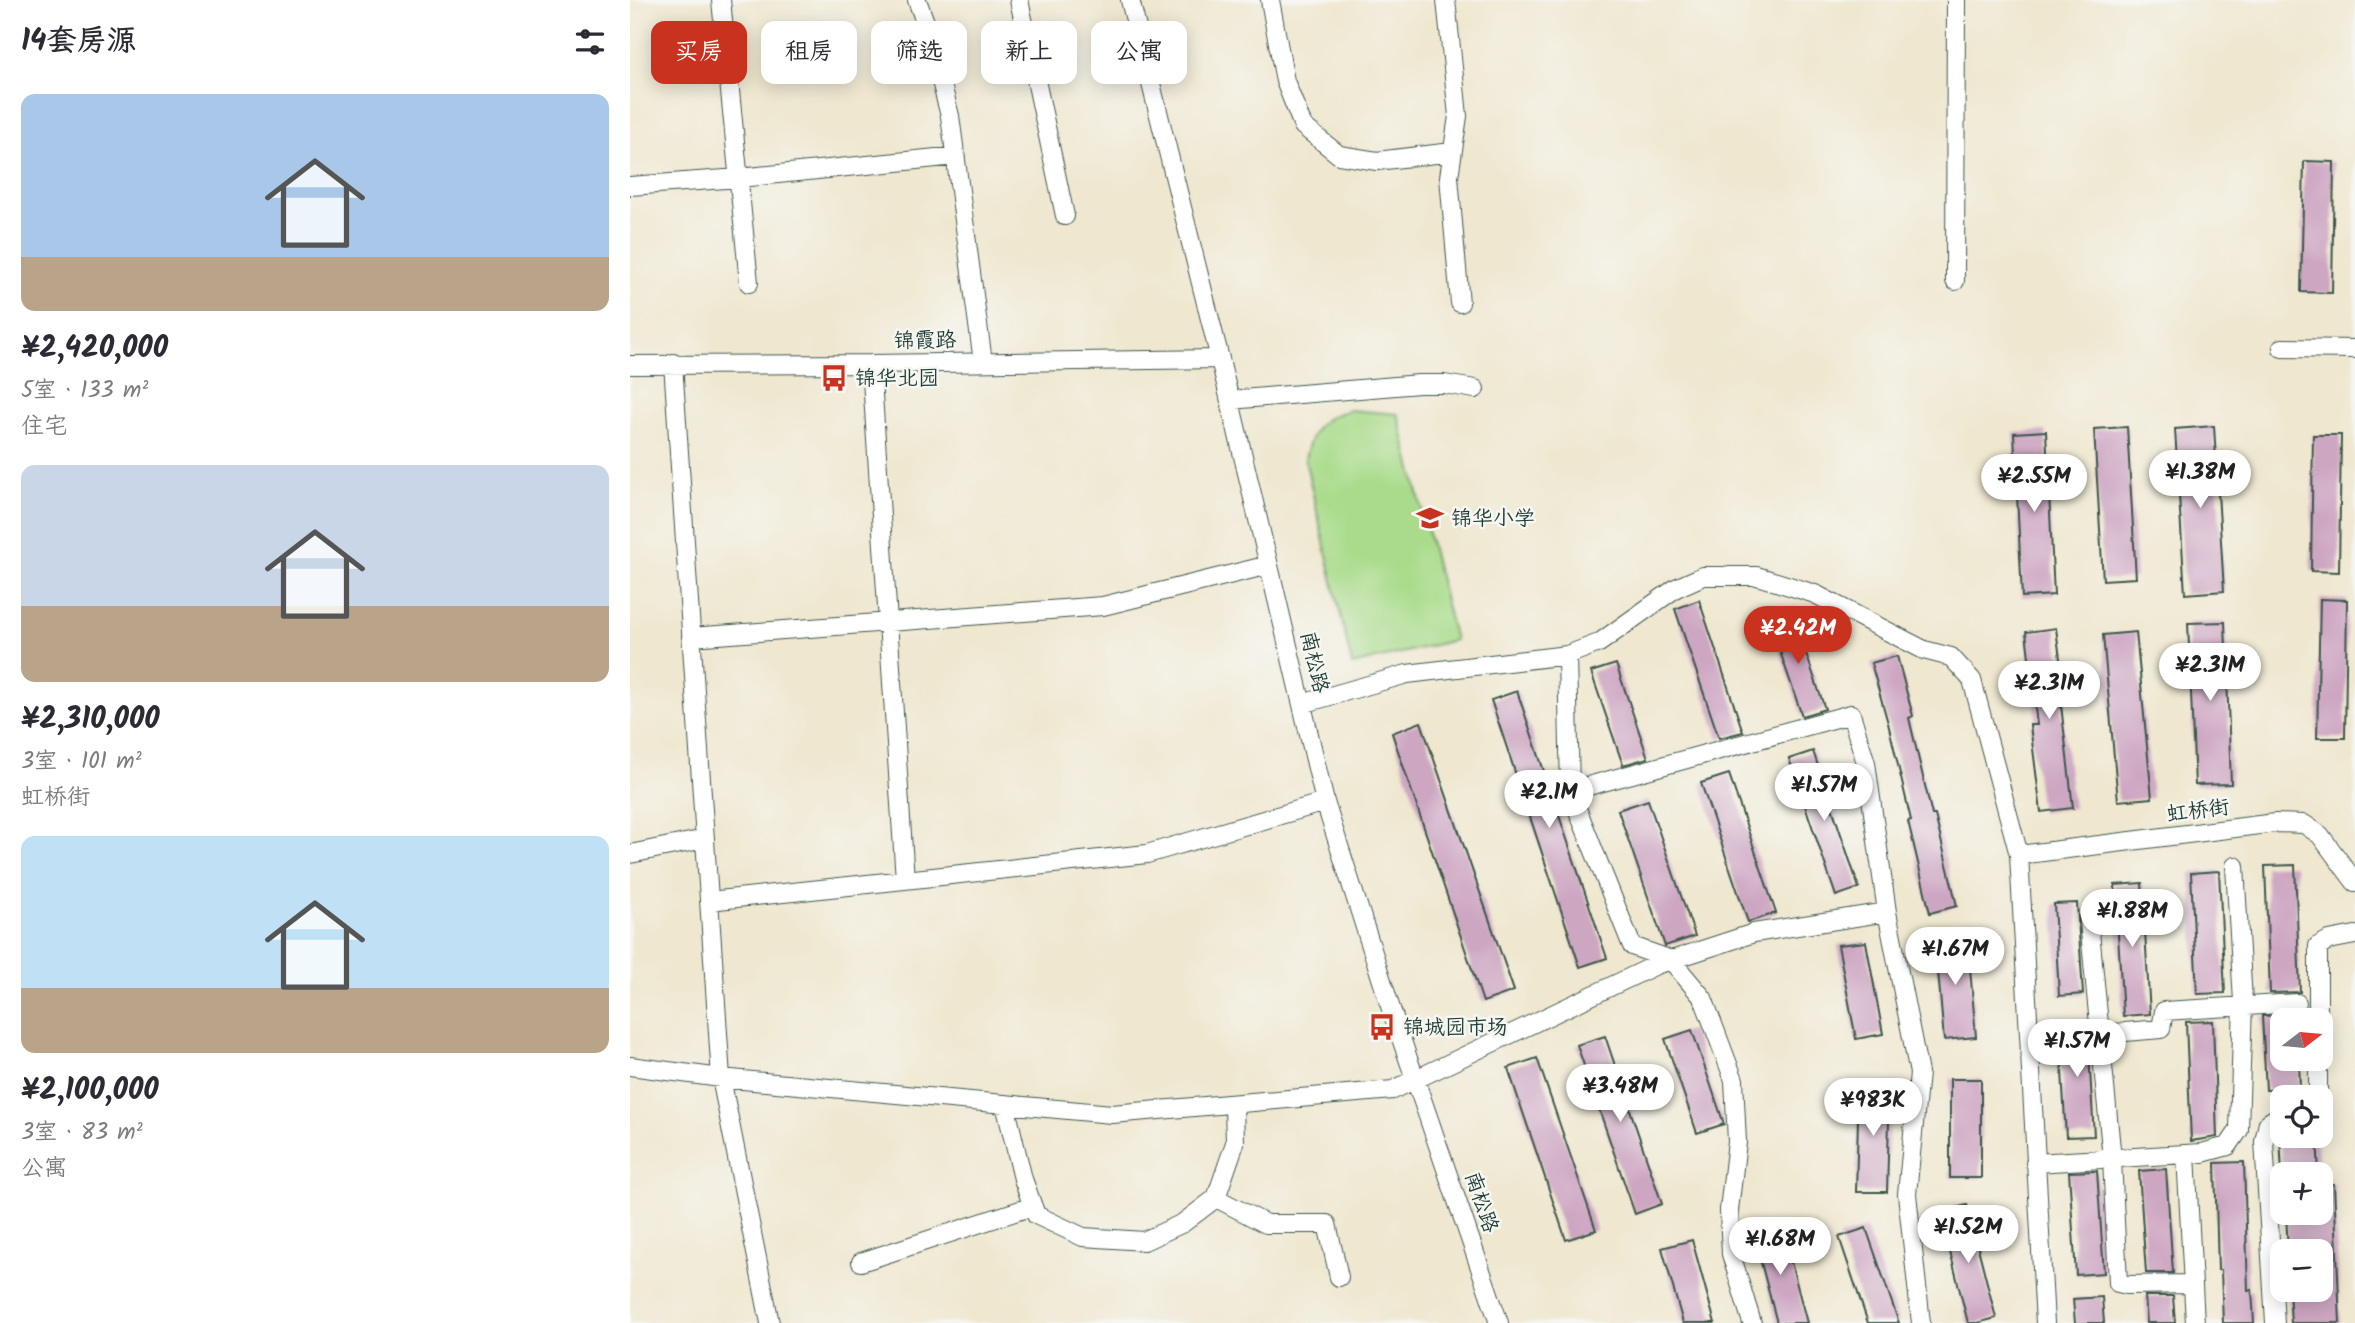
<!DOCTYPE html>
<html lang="zh">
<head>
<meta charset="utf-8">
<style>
	:root { --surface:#fff; --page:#f7f7f7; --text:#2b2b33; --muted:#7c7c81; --accent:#c8321e }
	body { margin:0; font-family:Kalam,"LXGW WenKai TC",sans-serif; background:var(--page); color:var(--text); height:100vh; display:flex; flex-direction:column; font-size:26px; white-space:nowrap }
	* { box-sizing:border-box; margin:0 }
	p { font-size:23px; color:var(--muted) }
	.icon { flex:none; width:38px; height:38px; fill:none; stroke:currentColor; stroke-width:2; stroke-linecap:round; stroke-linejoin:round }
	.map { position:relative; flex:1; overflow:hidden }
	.drawer { display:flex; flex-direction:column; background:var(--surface); width:630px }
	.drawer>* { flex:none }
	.guide { position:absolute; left:21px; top:21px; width:665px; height:63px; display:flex; gap:14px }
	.needle { width:46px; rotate:74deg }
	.tools { position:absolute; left:1640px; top:1008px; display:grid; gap:14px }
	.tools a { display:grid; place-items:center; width:63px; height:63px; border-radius:14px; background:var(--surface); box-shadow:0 4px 18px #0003; font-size:35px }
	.price { position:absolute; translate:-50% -60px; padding:0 16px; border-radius:24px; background:#fff; color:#222; font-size:23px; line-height:46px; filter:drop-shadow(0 2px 4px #0008) }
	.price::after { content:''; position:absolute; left:50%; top:42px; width:21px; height:16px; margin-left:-10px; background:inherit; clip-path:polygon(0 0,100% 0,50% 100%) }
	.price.active { background:var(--accent); color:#fff }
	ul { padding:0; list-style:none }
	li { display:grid; align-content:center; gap:14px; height:371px; padding:0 21px }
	li span { display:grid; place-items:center; height:217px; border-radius:14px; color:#555 }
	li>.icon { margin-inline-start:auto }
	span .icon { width:126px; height:126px; fill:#fffc; stroke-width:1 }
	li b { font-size:30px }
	h2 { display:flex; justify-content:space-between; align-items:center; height:84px; padding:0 21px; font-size:30px }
	.pill { padding:0 24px; border-radius:14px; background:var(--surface); box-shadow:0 4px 18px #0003; font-size:24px; line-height:63px }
	.pill.active { background:var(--accent); color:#fff }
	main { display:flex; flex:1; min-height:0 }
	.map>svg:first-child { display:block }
</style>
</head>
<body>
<main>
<section class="drawer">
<h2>14套房源<svg class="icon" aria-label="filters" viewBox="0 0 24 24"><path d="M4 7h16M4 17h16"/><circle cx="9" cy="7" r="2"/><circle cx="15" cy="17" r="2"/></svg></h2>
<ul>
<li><span style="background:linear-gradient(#a9c7e8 75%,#b9a48a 0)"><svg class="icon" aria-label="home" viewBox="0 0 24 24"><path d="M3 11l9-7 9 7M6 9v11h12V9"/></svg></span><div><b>¥2,420,000</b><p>5室 · 133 m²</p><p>住宅</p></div></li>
<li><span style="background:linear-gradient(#c9d6e8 65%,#b9a48a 0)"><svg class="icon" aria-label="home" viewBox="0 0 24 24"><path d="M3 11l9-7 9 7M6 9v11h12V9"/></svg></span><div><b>¥2,310,000</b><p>3室 · 101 m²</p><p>虹桥街</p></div></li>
<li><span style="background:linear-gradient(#bfe0f5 70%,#b9a48a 0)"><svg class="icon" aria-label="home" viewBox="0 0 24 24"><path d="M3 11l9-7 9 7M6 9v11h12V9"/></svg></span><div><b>¥2,100,000</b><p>3室 · 83 m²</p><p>公寓</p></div></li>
</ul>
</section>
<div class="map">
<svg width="1725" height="1323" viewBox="0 0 1725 1323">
	<rect width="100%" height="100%" fill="#f6f6f2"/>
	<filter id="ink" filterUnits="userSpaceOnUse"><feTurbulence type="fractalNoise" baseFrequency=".0143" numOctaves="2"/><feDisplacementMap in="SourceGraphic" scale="14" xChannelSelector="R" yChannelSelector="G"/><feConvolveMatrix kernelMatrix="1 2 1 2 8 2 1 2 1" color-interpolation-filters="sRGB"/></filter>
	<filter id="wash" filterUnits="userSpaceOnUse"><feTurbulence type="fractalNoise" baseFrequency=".00686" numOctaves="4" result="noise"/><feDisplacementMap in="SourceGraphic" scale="28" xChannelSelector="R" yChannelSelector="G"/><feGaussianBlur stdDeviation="1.57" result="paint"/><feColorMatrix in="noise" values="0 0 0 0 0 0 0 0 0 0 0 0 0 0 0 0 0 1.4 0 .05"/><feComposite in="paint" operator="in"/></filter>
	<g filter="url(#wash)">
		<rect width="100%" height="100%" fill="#efe7cf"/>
		<path fill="#a9db8a" stroke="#648c5f" stroke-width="2" d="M720,410L768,414L825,640L722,665L675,459C682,428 689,418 720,410Z"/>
		<g id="blocks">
			<path fill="#cda6c2" d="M1674,161L1704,162L1702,293L1671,292Z
				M1584,426L1594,591L1555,594L1545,429Z
				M1497,427L1506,578L1473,580L1464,429Z
				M1416,431L1424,595L1392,597L1384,433Z
				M1683,435H1711L1709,572L1681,571Z
				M1690,599L1717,600L1715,738H1687Z
				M1069,600L1113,732L1089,738L1045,609Z
				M1163,615L1195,709L1172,716L1140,622Z
				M1595,622L1601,784L1565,785L1558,623Z
				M1426,628L1436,705H1431L1443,808L1411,812L1400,725H1407L1396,632Z
				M1506,632L1522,798L1488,801L1473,635Z
				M1267,656L1283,716L1279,718L1302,815H1305L1327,906L1300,913L1278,821L1281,820L1258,723L1241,663Z
				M986,664L1018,758L993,765L961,672Z
				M887,691L977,958L950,967L861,700Z
				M791,722L884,991L853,1002L762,733Z
				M1183,751L1229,888L1206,896L1159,759Z
				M1099,774L1146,913L1118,922L1071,783Z
				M1018,800L1065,936L1035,946L988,810Z
				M1665,865L1670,992L1640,993L1635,866Z
				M1589,871L1595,993L1567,994L1561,873Z
				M1512,883L1520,1014L1493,1016L1485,885Z
				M1447,903L1453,994L1429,996L1424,904Z
				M1337,934L1346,1037L1314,1040L1305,936Z
				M1236,942L1253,1034L1226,1039L1208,945Z
				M1666,1014L1667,1020H1652V1059H1669L1670,1089L1636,1090L1632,1016Z
				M1457,1021L1464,1136L1436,1137L1429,1022Z
				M1583,1021L1587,1137L1561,1141L1556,1022Z
				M1062,1030L1094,1124L1067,1133L1035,1039Z
				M975,1036L1032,1204L1005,1214L947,1045Z
				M907,1058L966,1230L936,1240L878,1068Z
				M1320,1079H1351V1178H1320Z
				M1229,1083L1260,1084L1257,1192H1226Z
				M1650,1136H1687L1689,1174H1652Z
				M1614,1162L1618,1291L1622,1290L1624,1323H1593L1591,1270H1588L1585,1163Z
				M1536,1169L1543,1273H1516L1509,1171Z
				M1467,1171L1474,1273L1446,1275L1439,1172Z
				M1704,1184L1710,1323H1661L1659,1290H1690V1251H1658L1656,1213H1690V1185Z
				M1337,1205L1366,1318L1347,1323H1338L1310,1212Z
				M1152,1228L1177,1323H1147L1124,1236Z
				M1236,1228L1269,1323H1238L1209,1237Z
				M1062,1240L1085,1323H1053L1032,1248Z
				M1515,1296H1543L1545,1323H1517Z
				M1472,1297L1474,1323H1445L1443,1299Z"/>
		</g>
	</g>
	<g filter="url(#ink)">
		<use href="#blocks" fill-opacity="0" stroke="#3e564b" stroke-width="2"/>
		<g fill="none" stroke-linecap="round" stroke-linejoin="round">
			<defs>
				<path id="minor" d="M91,0L119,283
					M287,0L298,30L320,116L353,362
					M389,0L435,216
					M500,0L590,359L695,802L761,1009L869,1323
					M640,0L655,81L673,126L709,155L747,161L822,152
					M816,0L828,116L819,177L830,303
					M0,186L109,178L326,156
					M1325,281L1326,0
					M1652,348L1725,349
					M43,363L91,1078L140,1323
					M241,364L275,880
					M0,365L241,364L590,359
					M600,400L789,384H814L845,389
					M61,637L473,606L639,565
					M937,655L940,791L1221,714L1236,763L1257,912L1289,1073L1277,1194L1291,1323
					M672,704L777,674L937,655L969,643L1046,588L1073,576H1127L1185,594L1294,650L1321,657L1342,680L1389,855L1415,1323
					M940,791L1002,946L1041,960L1073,998L1104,1080L1107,1142L1099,1210L1101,1254L1122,1323
					M0,854L75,839
					M1389,855L1645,823L1674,824L1690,835L1725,882
					M79,901L517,854L695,802
					M1459,921L1482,1159L1488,1283L1497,1285L1563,1284
					M1688,1020V946L1699,940L1725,935
					M1471,1034L1531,1029L1534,1011L1667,1003
					M1688,1059V1097
					M0,1066L91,1078L482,1114L763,1090L1026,965L1124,933L1257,912
					M375,1104L393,1179L406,1215L453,1237L514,1241L553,1223L586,1198L605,1143L604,1104
					M1556,1154L1565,1323
					M1405,1163L1572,1153L1598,1146L1609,1130L1613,1002L1605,866
					M586,1198L636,1224H697L709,1277
					M231,1262L403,1206
					M1645,1323L1634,1141L1638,1123L1652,1114"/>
			</defs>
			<use href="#minor" stroke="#3e564b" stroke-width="20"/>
			<use href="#minor" stroke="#fff" stroke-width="18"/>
		</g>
	</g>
	<defs>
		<symbol id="bus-bare" viewBox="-9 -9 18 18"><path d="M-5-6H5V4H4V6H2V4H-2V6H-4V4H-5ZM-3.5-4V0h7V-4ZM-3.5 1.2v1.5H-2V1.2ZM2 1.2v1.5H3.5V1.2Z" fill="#c8321e" stroke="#f6f6f2" stroke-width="2.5" paint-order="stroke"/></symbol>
		<symbol id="school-bare" viewBox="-9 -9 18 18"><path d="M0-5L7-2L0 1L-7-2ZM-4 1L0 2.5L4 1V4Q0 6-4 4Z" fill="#c8321e" stroke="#f6f6f2" stroke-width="2.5" paint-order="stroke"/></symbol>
	</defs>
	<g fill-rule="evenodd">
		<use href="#bus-bare" x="185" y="359" width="38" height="38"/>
		<use href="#school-bare" x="781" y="499" width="38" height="38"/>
		<use href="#bus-bare" x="733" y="1008" width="38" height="38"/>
	</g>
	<g text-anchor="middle" stroke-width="5" stroke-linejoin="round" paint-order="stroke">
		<g font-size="21" fill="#1f3d34" stroke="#f6f6f2">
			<text transform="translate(295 340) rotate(-1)" y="7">锦霞路</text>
			<text transform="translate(685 662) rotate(77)" y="7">南松路</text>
			<text transform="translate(1568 810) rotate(-7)" y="7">虹桥街</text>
			<text transform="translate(852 1202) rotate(71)" y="7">南松路</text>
		</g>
		<g font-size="21" fill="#1f3d34" stroke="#f6f6f2" text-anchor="start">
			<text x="225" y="385">锦华北园</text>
			<text x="821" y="525">锦华小学</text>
			<text x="773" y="1034">锦城园市场</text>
		</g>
	</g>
</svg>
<div class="tools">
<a><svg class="needle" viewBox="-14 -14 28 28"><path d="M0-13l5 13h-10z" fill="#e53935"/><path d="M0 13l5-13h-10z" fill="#7c7c81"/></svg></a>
<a><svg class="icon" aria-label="locate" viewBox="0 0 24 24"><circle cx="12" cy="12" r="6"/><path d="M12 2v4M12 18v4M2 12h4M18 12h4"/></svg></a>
<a>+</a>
<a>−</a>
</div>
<b class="price" style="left:1570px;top:510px">¥1.38M</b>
<b class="price" style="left:1404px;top:514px">¥2.55M</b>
<b class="price active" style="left:1168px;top:666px">¥2.42M</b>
<b class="price" style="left:1580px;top:703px">¥2.31M</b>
<b class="price" style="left:1419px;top:721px">¥2.31M</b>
<b class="price" style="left:1194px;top:823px">¥1.57M</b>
<b class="price" style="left:919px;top:830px">¥2.1M</b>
<b class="price" style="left:1502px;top:949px">¥1.88M</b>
<b class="price" style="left:1325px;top:987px">¥1.67M</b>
<b class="price" style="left:1447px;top:1079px">¥1.57M</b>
<b class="price" style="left:990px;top:1124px">¥3.48M</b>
<b class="price" style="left:1243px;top:1138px">¥983K</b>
<b class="price" style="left:1338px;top:1265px">¥1.52M</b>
<b class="price" style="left:1150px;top:1277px">¥1.68M</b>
<div class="guide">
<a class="pill active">买房</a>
<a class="pill">租房</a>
<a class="pill">筛选</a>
<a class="pill">新上</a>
<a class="pill">公寓</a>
</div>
</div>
</main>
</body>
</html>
